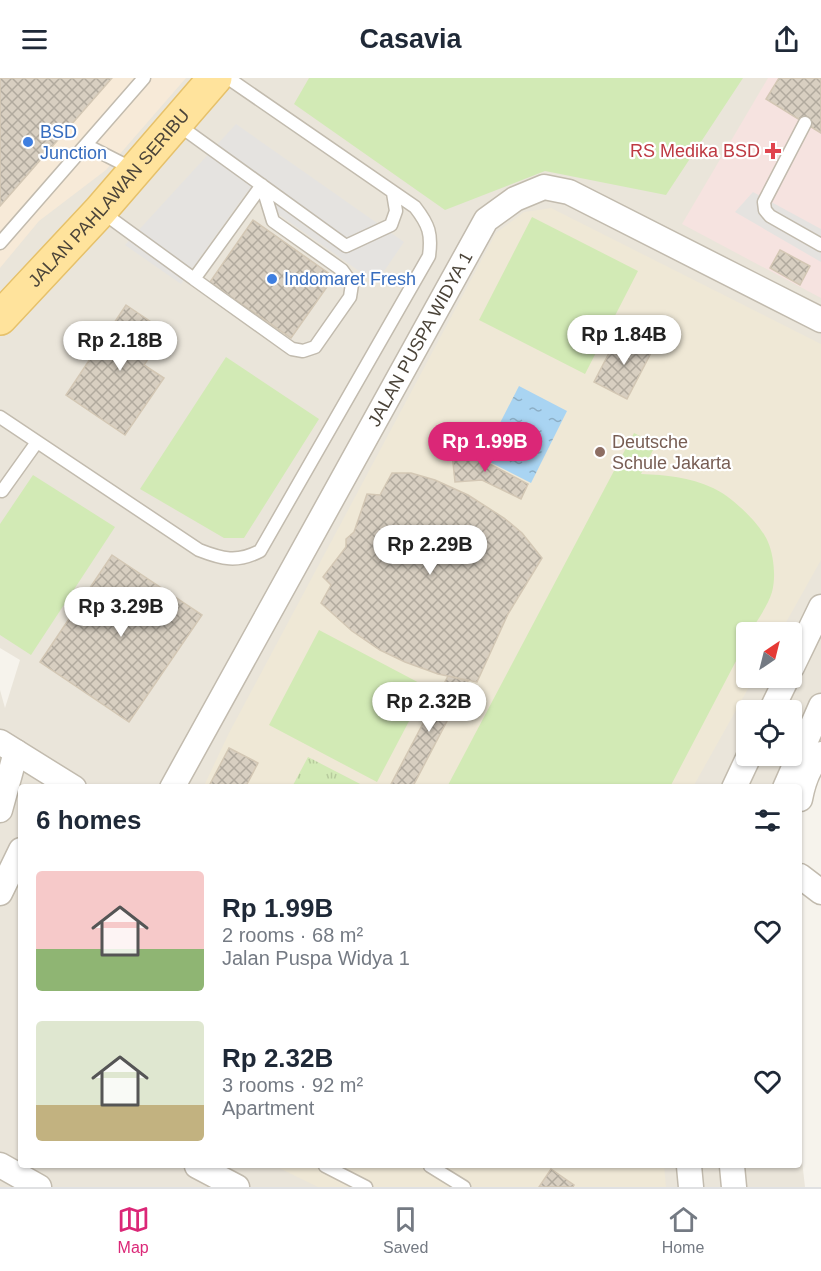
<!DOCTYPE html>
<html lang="en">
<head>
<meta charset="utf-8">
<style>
	:root { --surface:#fff; --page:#f2f2f3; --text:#1f2937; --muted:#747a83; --line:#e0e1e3; --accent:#db2777 }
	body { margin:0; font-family:Helvetica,sans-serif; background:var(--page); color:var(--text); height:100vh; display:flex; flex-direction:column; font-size:22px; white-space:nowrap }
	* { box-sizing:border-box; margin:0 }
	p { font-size:20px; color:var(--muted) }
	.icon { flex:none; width:33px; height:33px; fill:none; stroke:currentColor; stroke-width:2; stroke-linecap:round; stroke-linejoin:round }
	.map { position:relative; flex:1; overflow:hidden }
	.drawer { position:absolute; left:18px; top:706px; width:784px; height:384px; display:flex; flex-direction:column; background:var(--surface); border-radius:6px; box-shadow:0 2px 4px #0004 }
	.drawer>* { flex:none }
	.needle { width:39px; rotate:35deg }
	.tools { position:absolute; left:736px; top:544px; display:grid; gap:12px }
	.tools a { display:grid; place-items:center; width:66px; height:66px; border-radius:6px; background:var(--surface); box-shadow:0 2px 4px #0004; font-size:30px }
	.price { position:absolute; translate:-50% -51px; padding:0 14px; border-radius:21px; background:#fff; color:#222; font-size:20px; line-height:39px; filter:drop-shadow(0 2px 3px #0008) }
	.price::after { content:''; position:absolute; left:50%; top:36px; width:18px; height:14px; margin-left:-9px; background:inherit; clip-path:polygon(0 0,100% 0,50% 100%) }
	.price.active { background:var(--accent); color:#fff }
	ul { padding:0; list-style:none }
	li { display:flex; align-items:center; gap:18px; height:150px; padding:0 18px }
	li span { display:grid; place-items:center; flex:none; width:168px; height:120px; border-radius:6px; color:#555 }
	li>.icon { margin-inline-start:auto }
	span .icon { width:72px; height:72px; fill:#fffc; stroke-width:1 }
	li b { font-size:26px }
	h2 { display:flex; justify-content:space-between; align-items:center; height:72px; padding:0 18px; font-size:26px }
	header { display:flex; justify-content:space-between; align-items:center; height:78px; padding:0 18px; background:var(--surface); font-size:27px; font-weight:700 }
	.menu { display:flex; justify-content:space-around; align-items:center; height:84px; border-top:2px solid var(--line); background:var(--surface); font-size:16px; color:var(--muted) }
	.menu a { display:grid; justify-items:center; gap:3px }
	.menu .active { color:var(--accent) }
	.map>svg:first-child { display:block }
</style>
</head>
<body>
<header><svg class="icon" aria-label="menu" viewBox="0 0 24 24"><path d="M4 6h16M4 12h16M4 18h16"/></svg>Casavia<svg class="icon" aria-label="share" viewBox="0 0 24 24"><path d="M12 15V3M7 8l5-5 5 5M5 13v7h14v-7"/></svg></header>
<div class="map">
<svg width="821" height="1109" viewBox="0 0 821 1109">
	<defs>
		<pattern id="park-tufts" width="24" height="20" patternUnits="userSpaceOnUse" patternTransform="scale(1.5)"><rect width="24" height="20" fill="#d2eab5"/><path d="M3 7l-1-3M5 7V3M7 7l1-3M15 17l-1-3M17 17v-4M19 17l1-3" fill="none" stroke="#b6ca9c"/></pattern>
		<pattern id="water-ripples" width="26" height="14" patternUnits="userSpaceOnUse" patternTransform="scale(1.5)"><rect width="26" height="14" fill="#a9d4f2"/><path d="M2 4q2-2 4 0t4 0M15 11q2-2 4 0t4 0" fill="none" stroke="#8caec5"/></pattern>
		<pattern id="building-cross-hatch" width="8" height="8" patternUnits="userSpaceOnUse" patternTransform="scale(1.5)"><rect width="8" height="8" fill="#d8cfc1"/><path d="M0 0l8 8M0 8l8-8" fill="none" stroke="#b1aa9e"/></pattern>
	</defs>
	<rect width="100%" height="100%" fill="#f6f3ec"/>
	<path fill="#eae5da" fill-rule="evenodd" d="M0,0H821V676L800,734V710H21V1088H800V1065L805,1109H0V612L5,630L20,582L0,570ZM747,555H792V600H747ZM747,633H792V678H747Z"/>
	<path fill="#f7ead8" d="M0,0H186L106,92L39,143L0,190Z"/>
	<path fill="#efe8d6" d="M551,130L821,266V482L780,555H747V600H754L693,709L203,710L229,655L496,155L524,134Z
		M275,1088H664L666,1109H318Z"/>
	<path fill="#f6e3e0" d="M768,0H821V220L682,146Z"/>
	<path fill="#d2eab5" d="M309,0H743L666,117L545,93L445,132L294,26Z
		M532,139L638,193L585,296L479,242Z
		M226,279L319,341L244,460H224L140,411Z
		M634,355L656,366L641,396C666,397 689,399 713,410C731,418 760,445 768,464C774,478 776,500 772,514C768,528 757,542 750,555H747V562L670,709H447Z
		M33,397L115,449L31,577L0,557V446Z
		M319,552L427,609L377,704L269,647Z"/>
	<path fill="url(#park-tufts)" d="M308,679L366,709H292Z"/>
	<path fill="#e5e3e0" d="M236,46L404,164L376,205L247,114L181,206L125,167Z
		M753,114L821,151V184L735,134Z"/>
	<path fill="url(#water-ripples)" d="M519,308L567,333L531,405L482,380Z"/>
	<path fill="url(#building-cross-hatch)" stroke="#d3c7b4" stroke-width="1.5" d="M0,0H112L0,128Z
		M779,0H821V55L766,21Z
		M253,142L334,199L291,260L210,204Z
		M780,172L810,188L800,207L770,190Z
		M126,227L166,254L144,287L164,300L125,357L66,317Z
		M620,254L653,271L627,321L594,304Z
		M479,372L480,381L528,406L521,421L482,402L455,404L452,375Z
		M392,395H411L435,402L468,417L504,440L522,455L542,480L508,536L477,604L438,596L405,584L380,572L352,553L321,525L331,507L323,499L346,469V461L354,454L367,416L380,417Z
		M112,477L202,537L129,644L40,584Z
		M448,598L468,603L412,710H389Z
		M229,670L258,685L245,710H208Z
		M551,1091L574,1107L573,1109H539Z"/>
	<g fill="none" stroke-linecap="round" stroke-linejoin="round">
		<defs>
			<path id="lane" d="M805,45L764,124L765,132L770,138L821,167
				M177,46L346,168L391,147L396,133L393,115
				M86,67L135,92
				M102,134L194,201L262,107
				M0,165L144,0
				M194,201L292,271L303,273L315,269L350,219L352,206L342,192L273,143L262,107
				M0,339L199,472C222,481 237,485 260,473L429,178C432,156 429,147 415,129L228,0
				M2,413L37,364
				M325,1088L366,1109
				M430,1088L464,1109"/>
			<g id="street">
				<path d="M792,589L821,529"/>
				<path d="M771,633L787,600"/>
				<path d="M0,664L74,710"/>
				<path id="s1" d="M172,710L486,142L515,121L544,109L569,114L821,242"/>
				<path d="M734,710L749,678"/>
				<path d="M785,710L821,628"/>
				<path d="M800,721C803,705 809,687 821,676"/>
				<path d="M0,732L16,674"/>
				<path d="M800,798L821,814"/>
				<path d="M0,815L21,772"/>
				<path d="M0,1087L39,1109"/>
				<path d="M197,1088L237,1109"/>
				<path d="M689,1088L691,1109"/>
				<path d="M732,1088L734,1109"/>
			</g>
			<g id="primary">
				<path id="s2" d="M0,240L100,133L215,0"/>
			</g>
		</defs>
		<use href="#lane" stroke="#c2bbae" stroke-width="15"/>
		<use href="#street" stroke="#c2bbae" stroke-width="27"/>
		<use href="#primary" stroke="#e6c16a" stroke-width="36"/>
		<use href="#lane" stroke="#fff" stroke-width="12"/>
		<use href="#street" stroke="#fff" stroke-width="24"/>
		<use href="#primary" stroke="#ffe39c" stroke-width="33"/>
	</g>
	<g fill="#3f7fe0" stroke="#fff" stroke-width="2">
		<circle cx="28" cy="64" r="6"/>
		<circle cx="272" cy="201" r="6"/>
	</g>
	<path fill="#e0444e" stroke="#fff" stroke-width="2" d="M770 64h6v6h6v6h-6v6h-6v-6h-6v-6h6z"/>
	<circle fill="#8d6e63" stroke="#fff" stroke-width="2" cx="600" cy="374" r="6"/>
	<g text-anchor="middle" stroke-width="4.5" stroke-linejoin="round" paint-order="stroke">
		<g font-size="18" fill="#366cbe" stroke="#fff" text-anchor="start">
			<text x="40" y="60">BSD<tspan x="40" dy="21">Junction</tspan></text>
			<text x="284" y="207">Indomaret Fresh</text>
		</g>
		<g font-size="18" fill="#be3a42" stroke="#fff" text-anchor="end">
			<text x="760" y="79">RS Medika BSD</text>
		</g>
		<g font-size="18" fill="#4b4439" stroke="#fff">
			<text dy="6" stroke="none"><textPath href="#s2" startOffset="162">JALAN PAHLAWAN SERIBU</textPath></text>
			<text dy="6" stroke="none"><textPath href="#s1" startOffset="513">JALAN PUSPA WIDYA 1</textPath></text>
		</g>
		<g font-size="18" fill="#785e54" stroke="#fff" text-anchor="start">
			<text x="612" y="370">Deutsche<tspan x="612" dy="21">Schule Jakarta</tspan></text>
		</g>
	</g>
</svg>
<div class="tools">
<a><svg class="needle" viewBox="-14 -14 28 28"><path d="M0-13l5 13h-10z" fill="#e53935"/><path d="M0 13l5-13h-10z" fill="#747a83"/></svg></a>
<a><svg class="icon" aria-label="locate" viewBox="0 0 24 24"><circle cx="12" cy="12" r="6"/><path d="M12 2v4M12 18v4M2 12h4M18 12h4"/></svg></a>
</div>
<b class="price" style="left:624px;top:288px">Rp 1.84B</b>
<b class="price" style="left:120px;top:294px">Rp 2.18B</b>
<b class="price active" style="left:485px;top:395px">Rp 1.99B</b>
<b class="price" style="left:430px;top:498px">Rp 2.29B</b>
<b class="price" style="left:121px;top:560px">Rp 3.29B</b>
<b class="price" style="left:429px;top:655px">Rp 2.32B</b>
<section class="drawer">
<h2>6 homes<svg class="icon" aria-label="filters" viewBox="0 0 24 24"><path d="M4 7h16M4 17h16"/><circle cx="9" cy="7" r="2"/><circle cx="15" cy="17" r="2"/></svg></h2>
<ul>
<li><span style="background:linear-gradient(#f6c9c9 65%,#8fb573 0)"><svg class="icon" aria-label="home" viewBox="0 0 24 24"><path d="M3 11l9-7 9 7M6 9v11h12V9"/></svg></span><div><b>Rp 1.99B</b><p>2 rooms · 68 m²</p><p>Jalan Puspa Widya 1</p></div><svg class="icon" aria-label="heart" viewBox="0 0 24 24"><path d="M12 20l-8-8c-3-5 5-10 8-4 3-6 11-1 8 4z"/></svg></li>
<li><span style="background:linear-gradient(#dfe7d0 70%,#c2b280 0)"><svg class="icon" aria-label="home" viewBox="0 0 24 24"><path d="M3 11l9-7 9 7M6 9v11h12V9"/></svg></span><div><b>Rp 2.32B</b><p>3 rooms · 92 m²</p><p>Apartment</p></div><svg class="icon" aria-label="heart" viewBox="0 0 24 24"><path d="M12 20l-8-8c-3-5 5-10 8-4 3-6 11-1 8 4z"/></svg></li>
</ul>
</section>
</div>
<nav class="menu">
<a class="active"><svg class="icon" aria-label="map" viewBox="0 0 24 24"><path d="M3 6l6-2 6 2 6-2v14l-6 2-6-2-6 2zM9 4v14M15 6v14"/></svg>Map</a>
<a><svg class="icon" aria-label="saved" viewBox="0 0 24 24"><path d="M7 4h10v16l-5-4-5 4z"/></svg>Saved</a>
<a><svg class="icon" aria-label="home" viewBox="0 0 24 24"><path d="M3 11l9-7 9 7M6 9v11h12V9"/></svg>Home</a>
</nav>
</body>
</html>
